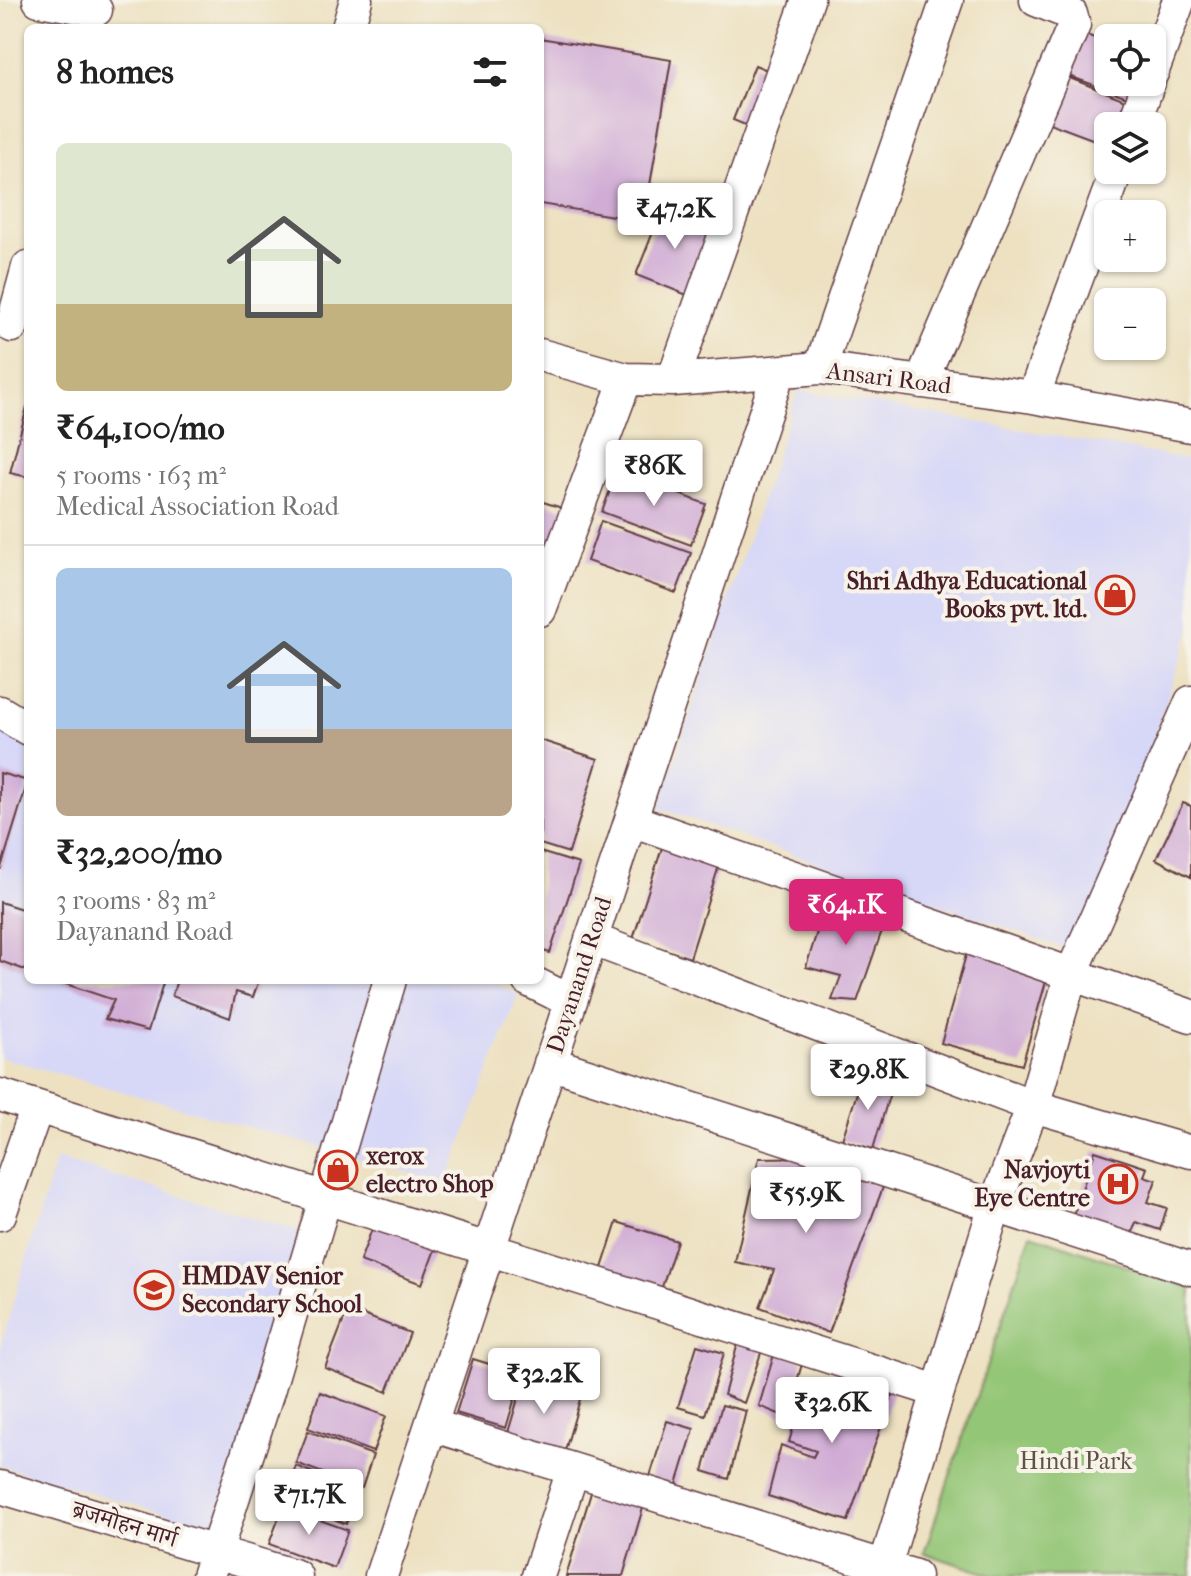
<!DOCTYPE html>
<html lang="en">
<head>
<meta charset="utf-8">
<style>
	:root { --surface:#fff; --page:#f6f6f6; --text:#222; --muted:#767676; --line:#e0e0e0; --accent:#db2777 }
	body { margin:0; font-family:"IM FELL French Canon","Noto Serif Devanagari",serif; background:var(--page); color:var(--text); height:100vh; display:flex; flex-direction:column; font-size:30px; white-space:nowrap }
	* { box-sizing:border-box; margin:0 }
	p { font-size:26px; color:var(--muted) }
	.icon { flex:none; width:44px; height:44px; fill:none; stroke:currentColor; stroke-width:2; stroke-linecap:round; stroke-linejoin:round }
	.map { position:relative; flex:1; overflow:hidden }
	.side { position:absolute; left:24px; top:24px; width:520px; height:960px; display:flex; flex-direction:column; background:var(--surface); border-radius:12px; box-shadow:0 2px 6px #0004 }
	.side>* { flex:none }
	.buttons { position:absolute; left:1094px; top:24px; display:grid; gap:16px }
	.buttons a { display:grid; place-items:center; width:72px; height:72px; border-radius:12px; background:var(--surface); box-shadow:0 2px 6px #0004; font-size:40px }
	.price { position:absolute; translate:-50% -68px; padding:0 18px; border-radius:8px; background:#fff; color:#222; font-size:26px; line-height:52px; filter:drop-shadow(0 2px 4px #0008) }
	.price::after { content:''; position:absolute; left:50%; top:48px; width:24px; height:18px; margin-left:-12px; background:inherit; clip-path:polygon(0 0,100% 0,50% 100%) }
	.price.current { background:var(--accent); color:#fff }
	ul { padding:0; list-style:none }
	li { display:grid; align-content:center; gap:16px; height:424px; padding:0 32px }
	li+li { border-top:2px solid var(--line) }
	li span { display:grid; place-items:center; height:248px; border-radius:12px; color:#555 }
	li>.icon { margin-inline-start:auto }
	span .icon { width:144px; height:144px; fill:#fffc; stroke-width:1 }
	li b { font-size:34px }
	h2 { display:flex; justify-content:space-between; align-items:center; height:96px; padding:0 32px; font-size:34px }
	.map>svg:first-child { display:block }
</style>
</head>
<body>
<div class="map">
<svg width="1191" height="1576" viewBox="0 0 1191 1576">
	<rect width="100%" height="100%" fill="#f7f3e8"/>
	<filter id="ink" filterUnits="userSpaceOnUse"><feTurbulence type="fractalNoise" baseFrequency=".0125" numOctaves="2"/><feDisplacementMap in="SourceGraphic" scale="16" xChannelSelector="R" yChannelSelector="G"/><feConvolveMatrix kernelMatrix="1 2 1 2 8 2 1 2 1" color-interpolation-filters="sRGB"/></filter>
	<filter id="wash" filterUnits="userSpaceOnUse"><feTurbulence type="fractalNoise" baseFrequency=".006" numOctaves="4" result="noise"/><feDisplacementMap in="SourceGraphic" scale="32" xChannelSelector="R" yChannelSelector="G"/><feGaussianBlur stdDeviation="1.8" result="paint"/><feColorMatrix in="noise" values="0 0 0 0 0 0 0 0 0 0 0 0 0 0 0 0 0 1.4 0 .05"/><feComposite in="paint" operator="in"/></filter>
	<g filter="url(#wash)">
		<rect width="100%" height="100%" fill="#ede1c1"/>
		<path fill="#d7d7f8" d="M798,390L1191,460V629L1079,953L659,808Z
			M0,710L28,720V980H491L518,995L446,1183L0,1057Z
			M56,1159L307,1233L220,1530L0,1466V1348Z"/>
		<path fill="#94c677" stroke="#6f7251" stroke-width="2" d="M1031,1234L1191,1288V1576H993L924,1553Z"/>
		<g id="blocks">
			<path fill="#d1add6" d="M1081,33L1108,43V82H1136L1130,98L1066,75Z
				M540,38L671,60L644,221L540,204Z
				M755,65L777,74L755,129L733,120Z
				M1062,75L1128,101L1119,126H1108V145L1044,121Z
				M663,207L713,227L687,295L636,275Z
				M27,407H28V477L10,473Z
				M617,471L706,504L691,545L602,512Z
				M540,501L565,509L548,563L540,560Z
				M601,521L691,553L676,593L587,561Z
				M540,740L598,759L569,853L540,844Z
				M0,773L28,781L1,868L0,867Z
				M1183,803L1191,806V877L1156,859Z
				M666,835L723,853L690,958L633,939Z
				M540,852L579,864L550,953L540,950Z
				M827,900L886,919L857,1002L832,1000L841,976L806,967Z
				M0,902L28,911V971L0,961Z
				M968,948L1049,971L1022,1065L941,1043Z
				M164,980L148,1031L105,1019L114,1000L57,981Z
				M177,980H259L253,997L236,992L230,1018L172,996Z
				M863,1074L893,1083L873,1149L842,1140Z
				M1095,1151L1147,1168L1144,1176L1156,1180L1148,1202L1167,1208L1160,1230L1136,1222L1131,1236L1073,1216Z
				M829,1157L826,1166L883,1187L829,1333L760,1307L774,1270L735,1262L759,1158Z
				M375,1221L437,1244L422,1284L360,1261Z
				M617,1222L677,1241L661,1290L601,1271Z
				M348,1309L410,1333L387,1392L325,1368Z
				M739,1339L764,1344L744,1403L724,1395Z
				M697,1345L724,1353L705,1415L678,1407Z
				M775,1351L803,1361L786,1417L759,1406Z
				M473,1359L522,1374L506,1428L456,1413Z
				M843,1369L894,1390L848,1521L768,1496L781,1445L813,1457L816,1451L789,1442L807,1380L834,1388L823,1428Z
				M524,1378L581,1396L564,1454L507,1436Z
				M320,1392L386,1416L373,1452L308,1428Z
				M722,1405L746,1411L729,1479L703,1471Z
				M667,1421L694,1429L675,1491L648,1483Z
				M308,1431L373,1455L362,1488L296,1463Z
				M296,1466L359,1491L346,1524L283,1499Z
				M593,1486L645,1501L623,1576H566Z
				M283,1507L348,1530L334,1568L269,1544Z"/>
		</g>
	</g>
	<g filter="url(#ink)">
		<use href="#blocks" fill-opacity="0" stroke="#623c42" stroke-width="2"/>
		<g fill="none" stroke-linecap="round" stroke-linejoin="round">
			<defs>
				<path id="minor" d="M39,0L96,10
					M348,28L356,0
					M1152,73L1179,0
					M1133,126L1149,82
					M12,326L28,267
					M540,355L626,379L673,380L820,368L1033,397L1191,426
					M820,368L947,0
					M673,380L808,0
					M921,382L1074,25L1071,14L1036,0
					M1033,397L1117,170
					M540,610L626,379
					M0,712L28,729
					M631,820L1191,1016
					M591,939L1033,1106L1191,1152
					M528,980L568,1000
					M550,1063L1191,1269
					M0,1095L937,1391
					M0,1214L37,1107
					M431,1425L915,1576
					M0,1487L296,1576
					M208,1576L269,1388L390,980
					M381,1576L778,374
					M538,1576L573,1470
					M882,1576L995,1205L1033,1106L1071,975L1191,702"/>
			</defs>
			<use href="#minor" stroke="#623c42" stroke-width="35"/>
			<use href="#minor" stroke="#fff" stroke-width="32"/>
		</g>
	</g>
	<defs>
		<symbol id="shop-ring" viewBox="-11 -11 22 22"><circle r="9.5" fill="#f7f3e8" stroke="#c8321e" stroke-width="1.5"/><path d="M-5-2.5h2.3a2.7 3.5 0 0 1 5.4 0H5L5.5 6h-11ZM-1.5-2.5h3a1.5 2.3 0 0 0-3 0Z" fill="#c8321e"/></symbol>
		<symbol id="hospital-ring" viewBox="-11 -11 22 22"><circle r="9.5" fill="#f7f3e8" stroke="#c8321e" stroke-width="1.5"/><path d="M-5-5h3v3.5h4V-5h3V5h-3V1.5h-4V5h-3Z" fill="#c8321e"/></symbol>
		<symbol id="school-ring" viewBox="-11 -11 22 22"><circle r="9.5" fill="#f7f3e8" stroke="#c8321e" stroke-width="1.5"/><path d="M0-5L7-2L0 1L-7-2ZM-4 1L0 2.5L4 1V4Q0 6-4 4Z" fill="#c8321e"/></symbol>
	</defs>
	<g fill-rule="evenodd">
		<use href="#shop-ring" x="1093" y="573" width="44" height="44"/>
		<use href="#shop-ring" x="316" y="1148" width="44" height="44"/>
		<use href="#hospital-ring" x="1096" y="1162" width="44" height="44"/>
		<use href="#school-ring" x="132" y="1268" width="44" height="44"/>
	</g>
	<g text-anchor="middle" stroke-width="8" stroke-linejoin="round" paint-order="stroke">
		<g font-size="24" fill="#4a1f2b" stroke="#f7f3e8">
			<text transform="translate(889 378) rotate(7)" y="8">Ansari Road</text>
			<text transform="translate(579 975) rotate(-72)" y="8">Dayanand Road</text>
			<text transform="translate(125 1524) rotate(17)" y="8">ब्रजमोहन मार्ग</text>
		</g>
		<g font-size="24" font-weight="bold" fill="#4a1f2b" stroke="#f7f3e8" text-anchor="end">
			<text x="1087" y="589">Shri Adhya Educational<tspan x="1087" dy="28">Books pvt. ltd.</tspan></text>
			<text x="366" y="1164" text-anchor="start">xerox<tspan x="366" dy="28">electro Shop</tspan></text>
			<text x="1090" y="1178">Navjoyti<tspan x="1090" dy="28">Eye Centre</tspan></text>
			<text x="182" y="1284" text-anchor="start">HMDAV Senior<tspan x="182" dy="28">Secondary School</tspan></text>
		</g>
		<g font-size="24" fill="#605142" stroke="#f7f3e8">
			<text x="1076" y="1469">Hindi Park</text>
		</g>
	</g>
</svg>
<div class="buttons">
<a><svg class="icon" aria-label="locate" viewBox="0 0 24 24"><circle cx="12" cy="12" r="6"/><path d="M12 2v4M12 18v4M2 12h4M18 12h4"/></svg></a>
<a><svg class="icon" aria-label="layers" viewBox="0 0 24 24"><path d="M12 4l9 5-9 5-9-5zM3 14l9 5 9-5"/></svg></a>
<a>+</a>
<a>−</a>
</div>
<b class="price" style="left:675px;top:251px">₹47.2K</b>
<b class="price" style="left:654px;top:508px">₹86K</b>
<b class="price current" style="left:846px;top:947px">₹64.1K</b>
<b class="price" style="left:868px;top:1112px">₹29.8K</b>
<b class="price" style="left:806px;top:1235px">₹55.9K</b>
<b class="price" style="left:544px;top:1416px">₹32.2K</b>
<b class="price" style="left:832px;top:1445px">₹32.6K</b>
<b class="price" style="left:309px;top:1537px">₹71.7K</b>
<section class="side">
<h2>8 homes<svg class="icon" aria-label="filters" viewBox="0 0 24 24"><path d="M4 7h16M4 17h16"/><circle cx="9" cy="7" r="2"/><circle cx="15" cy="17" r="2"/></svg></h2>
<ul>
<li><span style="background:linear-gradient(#dfe7d0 65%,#c2b280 0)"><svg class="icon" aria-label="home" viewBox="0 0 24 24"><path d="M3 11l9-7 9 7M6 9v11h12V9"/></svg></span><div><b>₹64,100/mo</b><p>5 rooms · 163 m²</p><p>Medical Association Road</p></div></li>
<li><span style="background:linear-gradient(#a9c7e8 65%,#b9a48a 0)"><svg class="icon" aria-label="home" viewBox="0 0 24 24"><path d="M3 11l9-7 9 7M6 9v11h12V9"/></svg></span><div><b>₹32,200/mo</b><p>3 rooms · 83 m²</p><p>Dayanand Road</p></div></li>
</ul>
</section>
</div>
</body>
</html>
